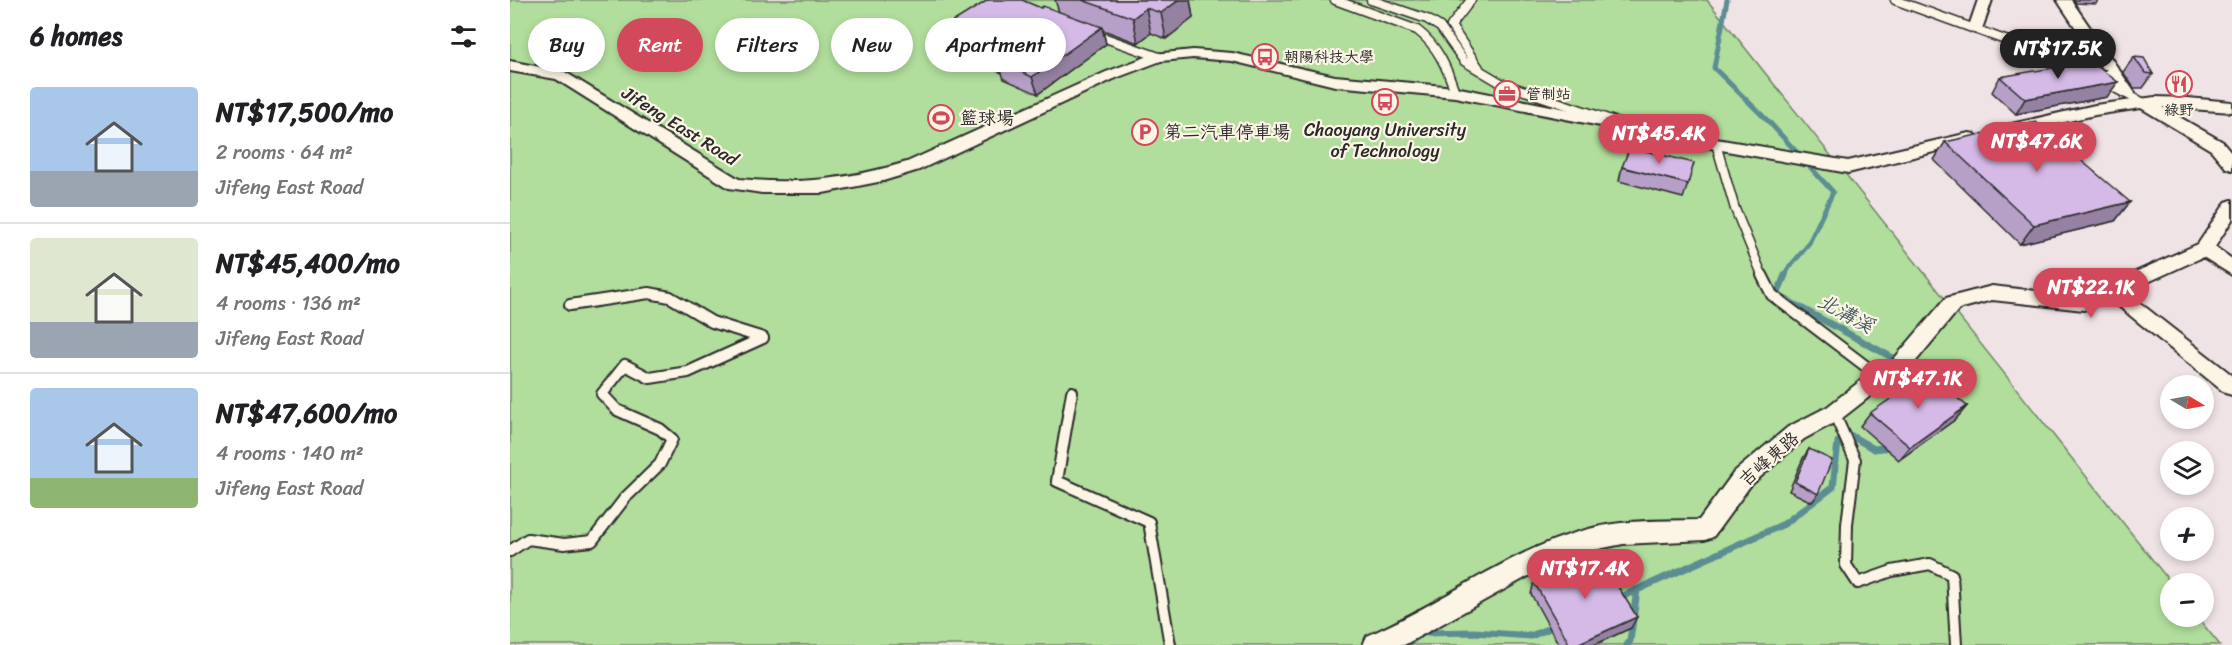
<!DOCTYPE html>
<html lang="en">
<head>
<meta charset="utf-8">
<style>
	:root { --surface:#fff; --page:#f6f6f6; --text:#202124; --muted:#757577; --line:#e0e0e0; --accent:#d1495b }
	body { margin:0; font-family:Sriracha,"LXGW WenKai TC",sans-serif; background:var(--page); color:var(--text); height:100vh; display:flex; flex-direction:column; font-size:22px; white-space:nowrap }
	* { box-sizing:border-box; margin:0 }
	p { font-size:20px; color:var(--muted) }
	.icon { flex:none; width:33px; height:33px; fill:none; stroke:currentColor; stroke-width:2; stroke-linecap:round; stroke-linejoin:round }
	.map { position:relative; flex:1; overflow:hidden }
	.details { display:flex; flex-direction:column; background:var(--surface); width:510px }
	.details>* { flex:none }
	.top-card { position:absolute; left:18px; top:18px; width:570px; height:54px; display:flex; gap:12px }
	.needle { width:39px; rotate:100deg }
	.buttons { position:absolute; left:1650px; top:375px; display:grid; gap:12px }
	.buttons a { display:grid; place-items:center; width:54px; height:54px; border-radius:50%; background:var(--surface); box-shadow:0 3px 9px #0003; font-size:30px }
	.price { position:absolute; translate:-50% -51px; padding:0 14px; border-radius:21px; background:var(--accent); color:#fff; font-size:20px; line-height:39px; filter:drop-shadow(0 2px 3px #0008) }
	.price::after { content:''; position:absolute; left:50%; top:36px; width:18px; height:14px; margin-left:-9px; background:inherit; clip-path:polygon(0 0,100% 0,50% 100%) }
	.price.on { background:#222; color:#fff }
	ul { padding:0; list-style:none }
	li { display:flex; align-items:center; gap:18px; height:150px; padding:0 30px }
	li+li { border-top:2px solid var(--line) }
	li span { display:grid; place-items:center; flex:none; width:168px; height:120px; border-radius:6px; color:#555 }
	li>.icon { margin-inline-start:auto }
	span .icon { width:72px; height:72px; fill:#fffc; stroke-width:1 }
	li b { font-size:26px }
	h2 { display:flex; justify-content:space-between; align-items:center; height:72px; padding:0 30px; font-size:26px }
	.tag { padding:0 21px; border-radius:27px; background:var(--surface); box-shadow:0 3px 9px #0003; font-size:21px; line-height:54px }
	.tag.on { background:var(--accent); color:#fff }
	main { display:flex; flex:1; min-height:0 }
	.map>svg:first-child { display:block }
</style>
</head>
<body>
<main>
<section class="details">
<h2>6 homes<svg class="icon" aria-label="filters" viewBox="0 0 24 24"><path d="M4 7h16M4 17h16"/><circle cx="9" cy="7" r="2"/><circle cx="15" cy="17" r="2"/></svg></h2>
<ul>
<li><span style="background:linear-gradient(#a9c7e8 70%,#9aa5b1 0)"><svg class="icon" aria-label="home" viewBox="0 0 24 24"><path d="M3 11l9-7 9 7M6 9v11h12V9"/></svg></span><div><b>NT$17,500/mo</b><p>2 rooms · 64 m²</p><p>Jifeng East Road</p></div></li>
<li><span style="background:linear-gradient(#dfe7d0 70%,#9aa5b1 0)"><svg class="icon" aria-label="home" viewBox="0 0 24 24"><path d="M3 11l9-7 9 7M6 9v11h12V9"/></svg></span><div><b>NT$45,400/mo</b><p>4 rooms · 136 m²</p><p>Jifeng East Road</p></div></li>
<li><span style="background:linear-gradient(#a9c7e8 75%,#8fb573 0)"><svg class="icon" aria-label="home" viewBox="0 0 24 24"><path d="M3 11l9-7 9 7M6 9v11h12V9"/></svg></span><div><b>NT$47,600/mo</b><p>4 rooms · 140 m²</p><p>Jifeng East Road</p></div></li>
</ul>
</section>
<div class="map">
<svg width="1722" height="645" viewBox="0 0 1722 645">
	<rect width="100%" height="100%" fill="#f0e3e6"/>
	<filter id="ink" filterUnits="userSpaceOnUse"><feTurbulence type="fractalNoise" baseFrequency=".0167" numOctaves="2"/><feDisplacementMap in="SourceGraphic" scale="12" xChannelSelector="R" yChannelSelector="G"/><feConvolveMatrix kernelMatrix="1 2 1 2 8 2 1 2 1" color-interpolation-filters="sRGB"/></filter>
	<g filter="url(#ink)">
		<path fill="#b1de9c" stroke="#6e8464" stroke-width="1.5" d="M0,0H1197L1661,583L1660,616L1687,617L1710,645H0Z"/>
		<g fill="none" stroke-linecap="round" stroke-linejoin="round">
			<path stroke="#5c8d92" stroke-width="5" d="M1217,0L1204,68L1260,123L1323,192L1298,245L1278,269L1275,277"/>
			<path stroke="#5c8d92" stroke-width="7" d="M1275,275L1267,295L1420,378
				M1109,598L1274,524L1323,487L1328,442L1340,435L1364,449L1381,447
				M895,645L913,633L964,632L1021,636L1047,625
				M1117,645L1120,641L1127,590"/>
			<defs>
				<path id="service-far1" d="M825,0L907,30C928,46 937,68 945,92
					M861,0L917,19L930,27L954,61L991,83L1104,121
					M961,0L941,26L969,68
					M1385,0L1517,48L1567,71
					M584,34L649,57
					M1593,82L1634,103
					M1206,144L1225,209L1253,277"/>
				<path id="service" d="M1252,275L1262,295L1370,377
					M562,392L547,481L639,522L660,645
					M1324,413L1345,460L1337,524L1336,565L1348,583L1382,571L1420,564L1442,575L1446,645
					M0,551L18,539L54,544L82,541L115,498L150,464L162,439L150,429L107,410L92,394L115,365L140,378L178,372L253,338L202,322L160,297L139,293L60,305"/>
				<path id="minor" d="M1468,0H1482L1472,29L1465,33L1458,29Z
					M1547,0H1561L1625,93L1623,96H1611Z
					M683,50L722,53L825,76L945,87L1206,139L1338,161L1459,133L1465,134L1467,138L1465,142L1338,173L1206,149L945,97L825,86L722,61L683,58L651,61L606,78L409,170L373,181L313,193H252L219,188L46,79L0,71V61L55,72L229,179C288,185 340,179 397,162L596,72L644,54Z
					M1645,97L1678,98L1722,102V112L1652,107L1713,142L1722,153V170L1716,168L1701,150L1631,108L1585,115L1503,134L1495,129L1497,125L1585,105Z
					M1722,200V220L1705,247L1722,259V275L1693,257L1616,292L1722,375V395L1715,393L1600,299L1574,310L1482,300L1449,309L1397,372L1377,383L1331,419L1294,439L1240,486L1203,537L1195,540L1113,544L1069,553L1024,573L894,645H853L857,636C932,604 1000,549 1079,529C1115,519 1153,521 1189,520L1224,472L1278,427L1317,407L1363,371L1383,360L1436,298L1482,286L1572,296L1688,244L1716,202Z"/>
			</defs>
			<use href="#service-far1" stroke="#2b2b2b" stroke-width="11"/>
			<use href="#service" stroke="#2b2b2b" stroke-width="14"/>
			<use href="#minor" stroke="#2b2b2b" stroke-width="4"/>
			<use href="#service-far1" stroke="#fcf5e5" stroke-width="8"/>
			<use href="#service" stroke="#fcf5e5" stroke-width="10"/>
			<use href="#minor" fill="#fcf5e5" fill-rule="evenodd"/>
		</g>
		<path fill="#b7a0c8" stroke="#2b2b2b" stroke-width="1.5" d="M545,0H680L683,18L656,39L641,33L628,43L593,30L596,44L528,94L494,79L492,73L435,48L428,31L549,12Z
			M1564,0H1588L1586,4L1566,3Z
			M1624,57L1643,74L1633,88H1624L1613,72Z
			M1595,70L1594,71L1597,97L1506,114L1482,92L1490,77Z
			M1435,142L1620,202L1605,221L1510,244L1424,160Z
			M1112,167L1178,184L1173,198L1109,181Z
			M1457,406L1446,419L1389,460L1350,426L1360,413Z
			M1299,449L1308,494L1302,502L1279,491L1293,458Z
			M1024,582L1121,628L1084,645H1049L1021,594Z"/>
		<path fill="#9582a2" stroke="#2b2b2b" stroke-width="1.5" d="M669,0H680L683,18L656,39L651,13Z
			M636,8L641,33L628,43L623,18Z
			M592,27L596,44L528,94L522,77Z
			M1608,82L1597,97L1506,114L1515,99Z
			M1620,202L1605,221L1510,244L1524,225Z
			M1457,406L1446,419L1389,460L1400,447Z
			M1127,617L1121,628L1084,645H1065Z"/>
		<path fill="#d5bae8" stroke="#2b2b2b" stroke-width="1.5" d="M478,0H512L531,8L533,6L592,27L522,77L488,61L492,59L428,31Z
			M572,0H669L651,13L636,8L623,18Z
			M1624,57L1634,58L1643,74L1635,73Z
			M1576,62L1595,70H1592L1608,82L1515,99L1490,77Z
			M1526,122L1620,202L1524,225L1435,142Z
			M1120,147L1184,163L1178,184L1112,167Z
			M1417,374L1457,406L1400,447L1360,413Z
			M1299,449L1322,460L1308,494L1285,482Z
			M1088,555L1127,617L1065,645H1060L1024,582Z"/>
	</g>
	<defs>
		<symbol id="bus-ring" viewBox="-11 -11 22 22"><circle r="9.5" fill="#fcf5e5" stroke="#d1495b" stroke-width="1.5"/><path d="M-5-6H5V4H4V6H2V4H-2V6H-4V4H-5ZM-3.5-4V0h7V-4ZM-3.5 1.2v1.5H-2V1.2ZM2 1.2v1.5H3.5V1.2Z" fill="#d1495b"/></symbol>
		<symbol id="restaurant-ring" viewBox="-11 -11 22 22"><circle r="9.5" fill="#fcf5e5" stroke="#d1495b" stroke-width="1.5"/><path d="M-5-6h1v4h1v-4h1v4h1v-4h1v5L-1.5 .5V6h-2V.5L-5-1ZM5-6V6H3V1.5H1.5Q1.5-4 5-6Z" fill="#d1495b"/></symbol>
		<symbol id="office-ring" viewBox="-11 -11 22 22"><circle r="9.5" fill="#fcf5e5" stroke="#d1495b" stroke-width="1.5"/><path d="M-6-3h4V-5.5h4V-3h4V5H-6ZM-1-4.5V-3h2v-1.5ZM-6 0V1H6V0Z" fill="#d1495b"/></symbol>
		<symbol id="stadium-ring" viewBox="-11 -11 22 22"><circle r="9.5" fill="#fcf5e5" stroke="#d1495b" stroke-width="1.5"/><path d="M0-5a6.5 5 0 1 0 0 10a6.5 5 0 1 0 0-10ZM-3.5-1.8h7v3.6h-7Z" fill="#d1495b"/></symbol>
		<symbol id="parking-ring" viewBox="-11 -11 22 22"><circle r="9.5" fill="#fcf5e5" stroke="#d1495b" stroke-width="1.5"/><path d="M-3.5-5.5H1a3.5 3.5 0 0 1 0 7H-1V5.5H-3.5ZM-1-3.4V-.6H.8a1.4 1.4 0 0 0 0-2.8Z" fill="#d1495b"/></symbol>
	</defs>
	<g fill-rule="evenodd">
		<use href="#bus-ring" x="740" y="42" width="30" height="30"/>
		<use href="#restaurant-ring" x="1654" y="69" width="30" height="30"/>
		<use href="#office-ring" x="982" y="79" width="30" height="30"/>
		<use href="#bus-ring" x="860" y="87" width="30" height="30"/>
		<use href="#stadium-ring" x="416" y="103" width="30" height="30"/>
		<use href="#parking-ring" x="620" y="117" width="30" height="30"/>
	</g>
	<g text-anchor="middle" stroke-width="4.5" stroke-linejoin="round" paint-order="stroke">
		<g font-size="15" fill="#2b2b2b" stroke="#fcf5e5" text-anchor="start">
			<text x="774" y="62">朝陽科技大學</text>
			<text x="1016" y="99">管制站</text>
			<text x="1669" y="115" text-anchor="middle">綠野</text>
		</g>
		<g font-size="18" fill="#2b2b2b" stroke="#fcf5e5" text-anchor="start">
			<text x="450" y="124">籃球場</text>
			<text x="875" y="136" text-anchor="middle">Chaoyang University<tspan x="875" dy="21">of Technology</tspan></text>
			<text x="654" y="138">第二汽車停車場</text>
		</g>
		<g font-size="18" fill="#2b2b2b" stroke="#fcf5e5">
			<text transform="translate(170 126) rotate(32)" y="6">Jifeng East Road</text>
			<text transform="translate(1259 459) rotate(-41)" y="6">吉峰東路</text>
		</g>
		<g font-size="20" font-style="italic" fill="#445c5f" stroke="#fcf5e5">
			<text transform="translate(1336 313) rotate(28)" y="7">北溝溪</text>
		</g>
	</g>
</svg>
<div class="buttons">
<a><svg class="needle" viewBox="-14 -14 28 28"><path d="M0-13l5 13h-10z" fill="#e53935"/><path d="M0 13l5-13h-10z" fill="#757577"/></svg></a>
<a><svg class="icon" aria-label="layers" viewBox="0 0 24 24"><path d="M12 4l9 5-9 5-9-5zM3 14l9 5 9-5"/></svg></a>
<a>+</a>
<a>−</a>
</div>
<b class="price on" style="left:1548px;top:80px">NT$17.5K</b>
<b class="price" style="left:1149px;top:165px">NT$45.4K</b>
<b class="price" style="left:1527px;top:173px">NT$47.6K</b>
<b class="price" style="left:1581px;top:319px">NT$22.1K</b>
<b class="price" style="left:1408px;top:410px">NT$47.1K</b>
<b class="price" style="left:1075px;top:600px">NT$17.4K</b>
<div class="top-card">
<a class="tag">Buy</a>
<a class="tag on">Rent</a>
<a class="tag">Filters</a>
<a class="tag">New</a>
<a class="tag">Apartment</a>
</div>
</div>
</main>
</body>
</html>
